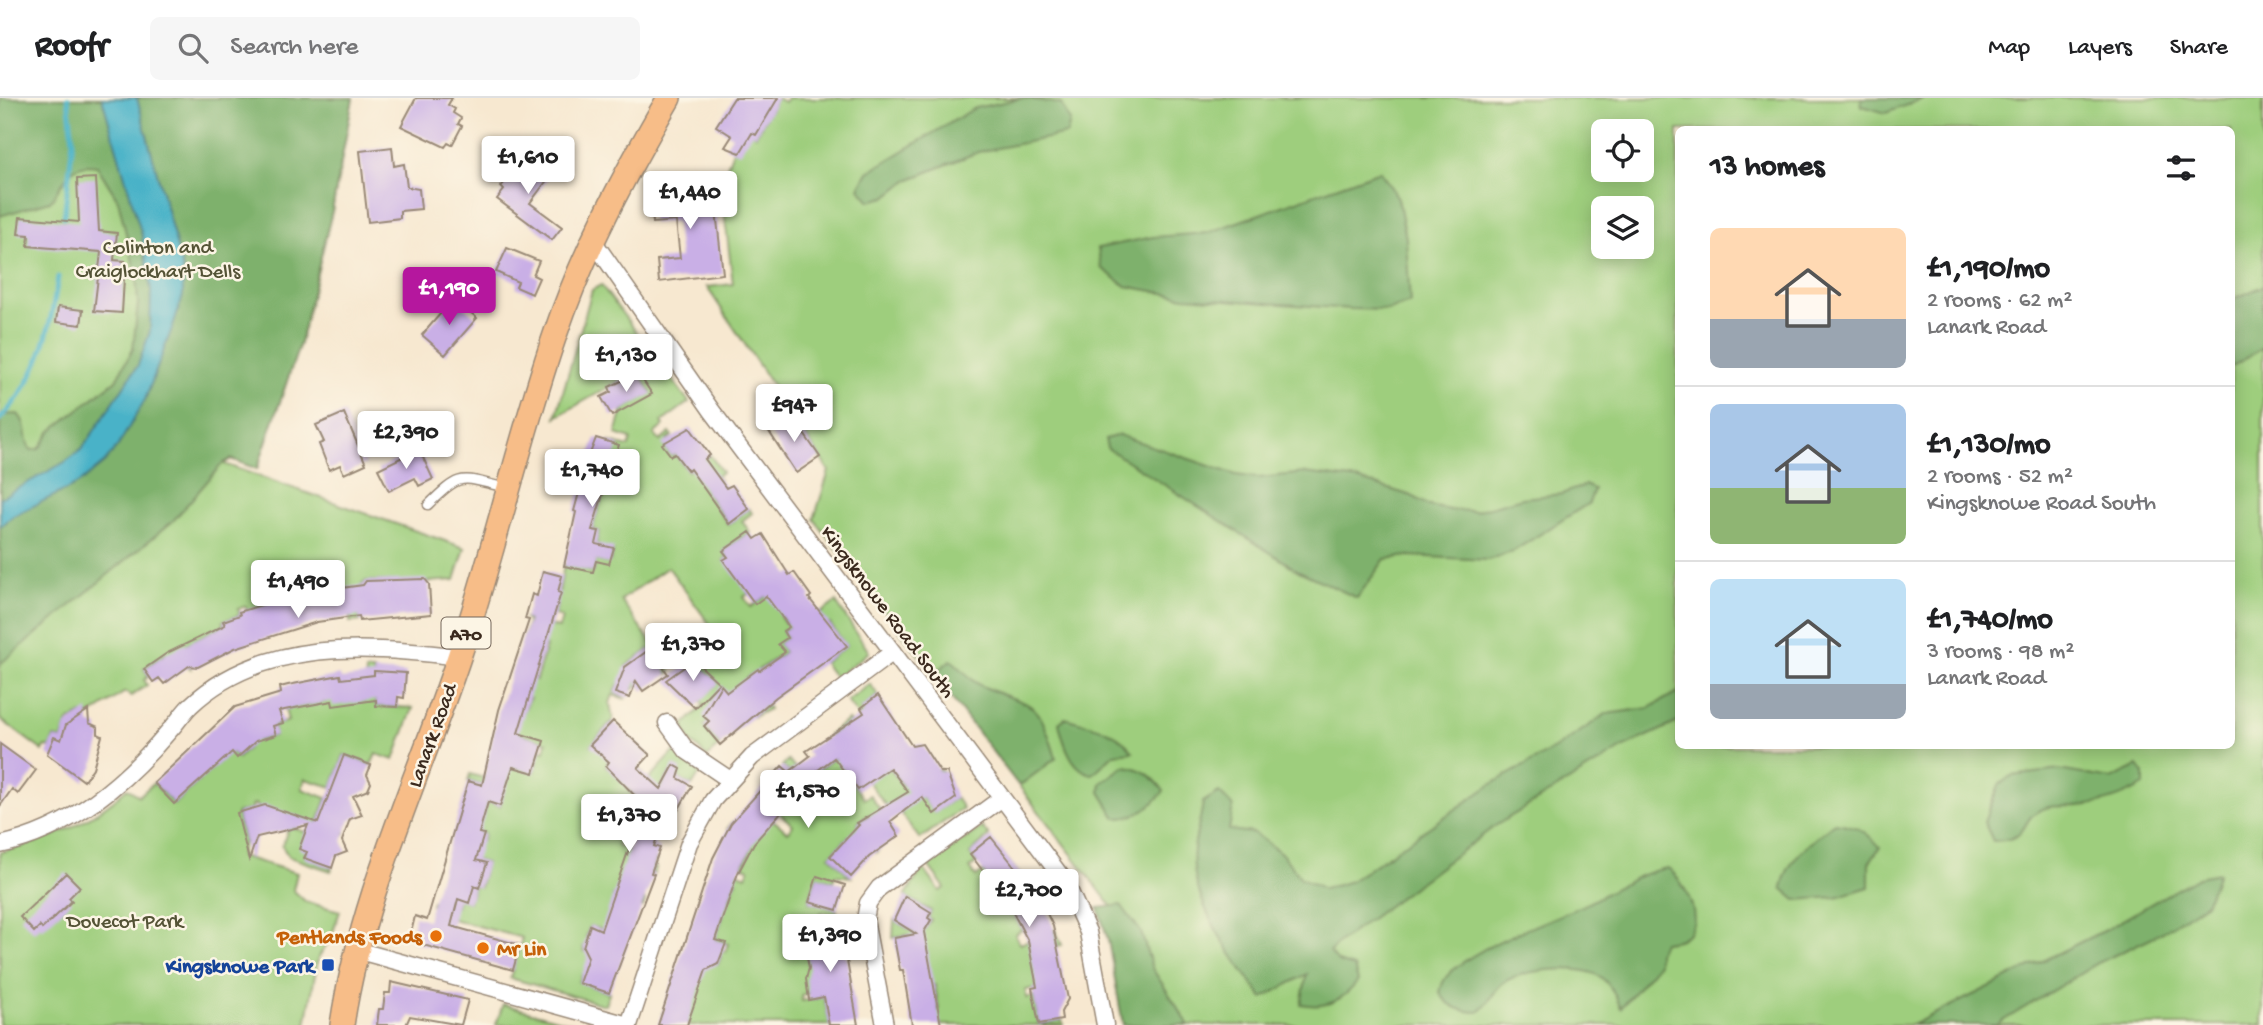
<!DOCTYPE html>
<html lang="en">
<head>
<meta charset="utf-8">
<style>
	:root { --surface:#fff; --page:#f6f6f6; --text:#202124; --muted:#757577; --line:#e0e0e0; --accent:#b5179e }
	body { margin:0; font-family:"Gochi Hand",sans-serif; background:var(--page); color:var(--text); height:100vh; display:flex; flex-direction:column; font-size:26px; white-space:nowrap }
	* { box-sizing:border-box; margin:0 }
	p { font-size:23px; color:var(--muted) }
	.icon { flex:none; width:38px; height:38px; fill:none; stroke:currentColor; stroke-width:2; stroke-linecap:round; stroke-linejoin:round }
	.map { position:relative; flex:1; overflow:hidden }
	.details { position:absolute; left:1675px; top:28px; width:560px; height:623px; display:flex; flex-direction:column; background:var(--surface); border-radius:10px; box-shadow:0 4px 18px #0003 }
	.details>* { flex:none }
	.tools { position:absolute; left:1591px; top:21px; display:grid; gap:14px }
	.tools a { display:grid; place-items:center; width:63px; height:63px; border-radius:10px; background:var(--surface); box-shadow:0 4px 18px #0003; font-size:35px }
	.price { position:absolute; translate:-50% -60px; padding:0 16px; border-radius:7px; background:#fff; color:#222; font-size:23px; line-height:46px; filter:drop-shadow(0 2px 4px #0008) }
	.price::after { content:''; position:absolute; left:50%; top:42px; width:21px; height:16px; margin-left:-10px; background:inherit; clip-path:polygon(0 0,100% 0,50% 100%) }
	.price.selected { background:var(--accent); color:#fff }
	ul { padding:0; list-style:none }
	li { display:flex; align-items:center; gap:21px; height:175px; padding:0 35px }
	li+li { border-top:2px solid var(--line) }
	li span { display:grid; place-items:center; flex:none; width:196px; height:140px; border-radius:10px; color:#555 }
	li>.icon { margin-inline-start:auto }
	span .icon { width:84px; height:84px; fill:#fffc; stroke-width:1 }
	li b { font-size:30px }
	h2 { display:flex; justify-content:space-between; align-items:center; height:84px; padding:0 35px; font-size:30px }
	header { display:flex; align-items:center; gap:42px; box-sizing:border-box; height:98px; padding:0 35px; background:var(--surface); border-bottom:2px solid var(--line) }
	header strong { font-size:33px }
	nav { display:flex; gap:38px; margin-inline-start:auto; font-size:24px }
	.search { width:490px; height:63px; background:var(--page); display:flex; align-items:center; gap:18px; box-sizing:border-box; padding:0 24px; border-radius:10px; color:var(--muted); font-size:26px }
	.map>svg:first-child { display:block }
</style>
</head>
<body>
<header>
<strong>Roofr</strong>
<div class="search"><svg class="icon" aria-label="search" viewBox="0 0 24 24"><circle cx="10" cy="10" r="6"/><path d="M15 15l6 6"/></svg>Search here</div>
<nav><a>Map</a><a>Layers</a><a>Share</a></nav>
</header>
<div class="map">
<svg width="2263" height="927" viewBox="0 0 2263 927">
	<rect width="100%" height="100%" fill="#fcf5e5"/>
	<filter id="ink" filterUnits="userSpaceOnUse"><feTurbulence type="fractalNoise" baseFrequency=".0143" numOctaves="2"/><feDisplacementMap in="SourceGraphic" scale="14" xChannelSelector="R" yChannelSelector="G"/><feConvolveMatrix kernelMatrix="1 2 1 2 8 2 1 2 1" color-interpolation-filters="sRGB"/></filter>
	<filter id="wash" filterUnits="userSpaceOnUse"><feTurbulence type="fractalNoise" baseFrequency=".00686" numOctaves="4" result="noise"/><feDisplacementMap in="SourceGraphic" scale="28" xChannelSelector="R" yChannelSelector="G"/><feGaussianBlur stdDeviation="1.57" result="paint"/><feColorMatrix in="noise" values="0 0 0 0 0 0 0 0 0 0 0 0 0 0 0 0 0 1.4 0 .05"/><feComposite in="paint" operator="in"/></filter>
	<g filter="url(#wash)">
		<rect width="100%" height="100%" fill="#f7e8d0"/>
		<path fill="#9ece7d" stroke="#6c7c4e" stroke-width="2" fill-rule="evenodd" d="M0,0H353L332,113L300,245L257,371L231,361L224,366L465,450L455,482L427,484L366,483L358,491L360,523L350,524L349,499L287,502L285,495L276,498L277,505L248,514L246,508L238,511L240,517L223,523L225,527L187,546L185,560L190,570L167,555L144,571L149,578L144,582L147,587L131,598L125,594L89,618L82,616L68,624L61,642L54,639L50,650L45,648L43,653L0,621Z
			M777,0L784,4L787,0H2263V927H1156L1119,818L814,421L829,373L707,189L733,186L721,86L733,52L747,31L756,37ZM1678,32H2231V648H1678ZM1603,33H1642V72H1603ZM1603,110H1642V149H1603Z
			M601,187L689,304L662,324L664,327L654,336L660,343L670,335L672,338L667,342L669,345L665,349L671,358L675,356L688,373L710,357L722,374L717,378L720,382L705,392L728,426L749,411L752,415L742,423L750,434L724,453L728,459L724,462L784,471L744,499L751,509L769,496L783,515L780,518L785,525H795L783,533L787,540L779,546L785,554L746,580L769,611L753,619L735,594L727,608L704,628L720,647L707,659L690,643L683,628L704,607L700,603L718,585L702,569L705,565L698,559L721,542L668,469L621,502L671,573L668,576L650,551L626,568L639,587L633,592L618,587L615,594L626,601L613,597L610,605L613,622L591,647L613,660L606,668L618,679L638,670L643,675L628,692L634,698L675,653L700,675L692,688L670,675L638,726L632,741L620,737L617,748L656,762L654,768L656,770L654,776L625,766L645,803L643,809L613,798L618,837L590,828L586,839L589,840L583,849L584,853L619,865L582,877L579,884L609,895L605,907L510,880L522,840L441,818L443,811L431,807L432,803L456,809L458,801L469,804L474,788L480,789L486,765L458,757L482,743L484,736L477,734L488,704L500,708L504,694L468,683L470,676L484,680L486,674L513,669L535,673L538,663L519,646L545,653L547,644L514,634L530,600L508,591L513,576L536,582L546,548L524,540L528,525L525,521L559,530L562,519L555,517L564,467L593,474L595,466L588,464L589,461L606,465L610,463L613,454L596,446L599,433L592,432L604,393L611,395L615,380L609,378L615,361L606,353L609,344L629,349L631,341L616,336L623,312L651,295L642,279L632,276L556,319L592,192Z
			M836,504L869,554L835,580L824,565L846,548L830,526L804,544L796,533Z
			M366,573H374L372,597L376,598V608L413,610L394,662L376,656L371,667L344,657L332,689L305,681L302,691L327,700L318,724L345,734L344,737L258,709L256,706L252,707L253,711L237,715L244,744L240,758L297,775L293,792L306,804L340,813L331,840L318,860L306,927H0V754C49,743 91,725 127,690L139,698L154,685L174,706L231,653L238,660L248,650L242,642H260L275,637L273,628L288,623L285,611L325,604L324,592L364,603Z
			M870,586L878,597L861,611L880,636L883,661L902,687L925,682L940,671L943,674L918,693L934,715L956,700L963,710L920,741L893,705L887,709L858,670L847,677L864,701L870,697L880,711L872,722L868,717L858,725L878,753L876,755L858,735L849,738L830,758L851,779L835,777L833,783L817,779L809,804L837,812V816L820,814L822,825L810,828L812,842L804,844L807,856L842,849L829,853L849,887L801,897L802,903L824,899L830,927H688V924L662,915L708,864L718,866L721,859L713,850L725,854L728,846L715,842L723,818L698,809L727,807L736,783L711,774H737L746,778L749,771L743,768L752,749L727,731L733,723L773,722L788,734L793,727L757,696L784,710L804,688L782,668L788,662L797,672L816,674L842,654L829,636L848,622L860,637L868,631L847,603Z
			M289,728L313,737L305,759L332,770L331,773L289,759L282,748Z
			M982,729L989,738L970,756L977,765L970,770L976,779L983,774L987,778L1008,762L1040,801L1015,817L1022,832L1015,836L1020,846L1055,832L1062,847L1038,851L1061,885L1025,892L1027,900L1034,898L1039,926L1062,922L1063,927H941L917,916L939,912L935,887H932L908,837L893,840L894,822L918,837L924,833L931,822L928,820L931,813L905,798L923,770L940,793L945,790L928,767Z
			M503,906L578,927H496Z"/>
		<path fill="#7eb16c" stroke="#5c6e45" stroke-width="2" d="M0,0H353L332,113L300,245L257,371L231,361L222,366L173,423L0,566V317L18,316C30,329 22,341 31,352L39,351L51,333L116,282L133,251L138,205L136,177L118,102L97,68C67,63 66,85 50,103L0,118Z
			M1023,0L1061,6L1070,23L1067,36L978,54L908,82L886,99L870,103L859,90L868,74L975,10Z
			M1861,0H1925L1886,15L1862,8Z
			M1380,73L1398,100L1406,140L1410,205L1389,212L1351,211L1185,199L1126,188L1101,170L1098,150L1153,139L1207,135Z
			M2263,188V250L2231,269V202Z
			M1119,337L1236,377L1259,380L1305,375L1360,382L1412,398L1429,408L1450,412L1475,413L1522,400L1562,396L1585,387L1594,391L1589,405L1512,454L1488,462L1409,458L1385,461L1357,500L1299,473L1107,350L1105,341Z
			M951,562C961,569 970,582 980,587C1035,613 1036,594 1056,660L1019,688L933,576Z
			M1678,594V624L1626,648L1495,728L1337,846L1330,854L1338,864L1354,869L1358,883C1343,903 1326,911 1301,906L1307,876L1263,900C1234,862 1188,802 1194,751C1196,735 1201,720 1203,704L1219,694L1233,708L1229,732L1254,735L1281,755L1301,780L1324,791L1351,783L1495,684L1556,650L1606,616L1649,610Z
			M1065,620C1090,628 1118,631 1133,654L1114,656L1093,676C1071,673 1063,643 1059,625Z
			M1124,668C1143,670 1153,678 1164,693C1152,708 1136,721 1116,720L1100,694L1101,685Z
			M2138,668L2144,676V687C2124,699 2100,707 2077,708C2062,709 2053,706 2040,712C2019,722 2032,742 1993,743L1984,724L1999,687L2011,678L2059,672L2111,681Z
			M1834,725C1856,727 1865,732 1880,749L1869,765V789L1836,799L1796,802L1782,790C1787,760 1811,744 1834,725Z
			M1668,770C1684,783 1710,827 1680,841C1676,843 1668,843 1663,844L1658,855V866L1621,910C1616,899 1610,885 1599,878C1579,866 1522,871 1503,885C1493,892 1490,906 1479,914C1463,914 1448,909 1440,895C1442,884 1445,879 1453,872C1484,845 1546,824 1584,807C1611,794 1639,774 1668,770Z
			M2218,775L2206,805L2159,836L2098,865L1996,927H1912L2105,832L2198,779Z
			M1121,807L1141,834L1152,870L1189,927H1123L1108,842L1098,810Z"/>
		<path fill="#49b2c8" stroke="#426e73" stroke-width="2" d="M102,0H137L183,172V198L173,228L145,302L118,348L105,364L78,386L13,418L0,429V400L65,364L82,351L138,267L150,233L151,192L142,138Z"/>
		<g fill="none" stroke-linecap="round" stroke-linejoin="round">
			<path stroke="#49b2c8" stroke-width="5" d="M64,119L73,42L68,0
				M0,321C40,280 50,234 58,179"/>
		</g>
		<g id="blocks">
			<path fill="#c9afe6" d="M416,0H452L448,7L455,11L453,15L461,20L458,26L462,28L452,47L448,45L445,49L401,28Z
				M734,0H778L756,37L752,35L740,55L725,49L732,38L716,28Z
				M392,49L394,68L404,66L407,89L419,91L421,111L400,113V120L368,124L360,53Z
				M525,57L551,77L530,105L562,129L552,142L497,101L504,92L501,89Z
				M96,80L99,133L117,135L114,162L125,163L122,215L94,213L101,154L28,148L29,137L18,136L20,119L79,124L77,81Z
				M685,83L686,89L713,86L723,176L659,184L657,162L680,160L676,123L653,125L651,103L658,92L671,91V84Z
				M507,150L539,163L533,177L539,180L532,196L516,189L518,184L496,174Z
				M454,200L477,220L445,257L422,237Z
				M58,209L83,212L81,227L56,224Z
				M638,275L652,296L612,318L601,299L611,294L609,289Z
				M344,315L366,366L344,376L340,367L329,372L319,346L324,344L316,327Z
				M791,317L820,359L796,375L768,332Z
				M690,330L710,357L705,361L726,390L732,387L749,411L729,426L690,371L688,373L675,356L671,358L662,346Z
				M596,340L619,347L609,378L616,380L611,395L604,393L592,432L599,433L596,446L614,450L609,466L596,463L593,474L564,468L576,414L574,413L580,391L577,390Z
				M419,351L433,381L419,388L415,380L389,393L378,371Z
				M750,434L755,441L763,436L789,477L794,474L811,498L809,500L847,548L776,599L720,647L704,628L709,623L703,618L721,587L727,594L758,571L759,573L785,554L778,546L787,540L783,533L789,529L766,498L755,506L723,462L728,459L723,453Z
				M543,473L562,478L558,494L561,495L518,635L544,643L534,675L513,669L500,708L488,704L479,735L484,736L476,762L487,765L479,790L474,788L469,805L458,801L451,828L520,847L513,872L412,844L410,839L415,818L427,822L468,683L482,687L499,612L529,522L525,521L532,496L537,498Z
				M425,481L429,486L431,516L360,523L359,518L317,524L235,550L198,569L189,568L164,586L159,580L153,584L144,571L167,555L225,527L223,523L240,517L239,514L287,499V502L313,494L363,487L366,483Z
				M650,551L668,576L643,593L636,583L630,600L615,595L625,569Z
				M694,562L719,585L695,610L666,582Z
				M374,573L406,575L404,600L398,599L397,609L376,608V602L333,608L332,603L279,613L283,625L273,628L276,637L256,643L237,660L232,654L174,706L154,685L235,609L281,595L280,589L288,587L340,577L341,581L374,577Z
				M878,597L912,648L922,646L940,674H947L956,700L934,716L922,699L890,724L899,738L869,759L851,779L830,758L859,727L857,725L908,694L890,670L858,692L834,660L801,685L804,688L754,745L738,775L715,842L726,845L718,866L706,872L687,927H658L713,760L731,725L782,668L789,674L810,658L806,653L864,615L861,610Z
				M88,612L89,625L98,629V636L102,638L93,670L84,683L47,656L54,639L61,642L66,627Z
				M613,623L650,657L638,670L661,691L674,667L681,671L678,680L692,688L677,714L668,708L654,748L660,750L651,775L654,776L609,895L579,885L588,859L583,849L590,827L601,832L644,707L606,668L609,664L590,647Z
				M0,646L36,672L18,696L12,691L0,708Z
				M344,657L371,667L367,677L371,685L368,692L353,698L362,717L350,721L342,743L347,754L336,758L332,770L304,760L307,754L299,751L308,727L257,739L249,762L237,715L265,707L318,725Z
				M991,739L1039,799L1053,828L1068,901L1061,914L1062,922L1039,926L1032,890L1037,889L1028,843L1009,807L970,756Z
				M66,775L80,789L69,800L72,803L42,831L40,828L34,834L20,819Z
				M817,778L845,787L837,812L809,804Z
				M905,798L931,814L928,820L931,822L924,834L941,927H912L903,872H900L894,840L916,836L894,822Z
				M836,822L843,858L846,857L858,927H829L824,899L809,902L806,881L809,870L804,844L812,842L809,828Z
				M391,884L468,902L461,927L410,918L406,927H377L379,911H383L385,895H390Z"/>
		</g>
	</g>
	<g filter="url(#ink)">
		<use href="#blocks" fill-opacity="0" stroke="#998977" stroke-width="2"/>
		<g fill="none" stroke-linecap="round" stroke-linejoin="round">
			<defs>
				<path id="lane" d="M428,407C463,372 461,380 507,390"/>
				<path id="street" d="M594,144L712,313L1066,785L1088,834L1105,927
					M667,625L687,653L730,682
					M0,747C70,732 124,686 169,633C177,625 182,616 190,608C262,540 369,547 459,559
					M356,852L628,927
					M629,927L689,745L713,702L752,659L893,554
					M885,927L865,822L868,805L879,790L1002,700"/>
				<path id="primary" d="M342,927C361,799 418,681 459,559C495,452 519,340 556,234C584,152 626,74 669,0"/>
			</defs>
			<use href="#lane" stroke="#998977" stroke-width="11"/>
			<use href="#street" stroke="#998977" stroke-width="19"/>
			<use href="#primary" stroke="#998977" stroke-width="26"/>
			<use href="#lane" stroke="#fff" stroke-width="8"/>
			<use href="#street" stroke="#fff" stroke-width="16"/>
			<use href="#primary" stroke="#f7bd88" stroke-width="23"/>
		</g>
	</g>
	<g fill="#e8710a" stroke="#fcf5e5" stroke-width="2.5">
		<circle cx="436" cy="838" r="7"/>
		<circle cx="483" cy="850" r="7"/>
	</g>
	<rect fill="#1a4fb4" stroke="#fcf5e5" stroke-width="2.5" x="321" y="860" width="14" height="14" rx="3.5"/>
	<g text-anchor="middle" stroke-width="5" stroke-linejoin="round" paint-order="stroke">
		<rect fill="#fcf5e5" stroke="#75675a" stroke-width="2" x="441.5" y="519.5" width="49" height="31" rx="5"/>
		<g font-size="19" font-weight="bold" fill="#3b2a1e">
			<text x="466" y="542">A70</text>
		</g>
		<g font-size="21" fill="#545336" stroke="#fcf5e5">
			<text x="158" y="155">Colinton and<tspan x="158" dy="24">Craiglockhart Dells</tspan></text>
			<text x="125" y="829">Dovecot Park</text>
		</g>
		<g font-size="21" fill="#3b2a1e" stroke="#fcf5e5">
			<text transform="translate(889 513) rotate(53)" y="7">Kingsknowe Road South</text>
			<text transform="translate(431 637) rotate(-70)" y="7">Lanark Road</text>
		</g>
		<g font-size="21" font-weight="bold" fill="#c56008" stroke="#fcf5e5" text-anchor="end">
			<text x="422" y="845">Pentlands Foods</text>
			<text x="497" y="857" text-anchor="start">Mr Lin</text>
		</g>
		<g font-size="21" font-weight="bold" fill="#164399" stroke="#fcf5e5" text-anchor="end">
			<text x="314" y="874">Kingsknowe Park</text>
		</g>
	</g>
</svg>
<div class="tools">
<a><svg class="icon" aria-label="locate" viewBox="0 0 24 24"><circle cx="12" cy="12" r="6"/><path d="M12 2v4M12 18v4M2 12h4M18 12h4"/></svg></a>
<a><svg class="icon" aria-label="layers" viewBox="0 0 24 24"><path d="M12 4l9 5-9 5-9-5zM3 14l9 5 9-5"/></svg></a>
</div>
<b class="price" style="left:528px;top:98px">£1,610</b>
<b class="price" style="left:690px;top:133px">£1,440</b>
<b class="price selected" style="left:449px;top:229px">£1,190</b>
<b class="price" style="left:626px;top:296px">£1,130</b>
<b class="price" style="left:794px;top:346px">£947</b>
<b class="price" style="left:406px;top:373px">£2,390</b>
<b class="price" style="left:592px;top:411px">£1,740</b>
<b class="price" style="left:298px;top:522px">£1,490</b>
<b class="price" style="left:693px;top:585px">£1,370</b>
<b class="price" style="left:808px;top:732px">£1,570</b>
<b class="price" style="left:629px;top:756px">£1,370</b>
<b class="price" style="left:1029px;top:831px">£2,700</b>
<b class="price" style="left:830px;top:876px">£1,390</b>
<section class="details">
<h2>13 homes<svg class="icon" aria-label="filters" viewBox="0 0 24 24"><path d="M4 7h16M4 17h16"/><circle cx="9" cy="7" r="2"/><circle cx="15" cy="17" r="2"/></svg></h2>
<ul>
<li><span style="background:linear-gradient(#ffd9b3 65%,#9aa5b1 0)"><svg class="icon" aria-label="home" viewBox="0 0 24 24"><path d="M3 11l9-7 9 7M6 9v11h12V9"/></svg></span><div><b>£1,190/mo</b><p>2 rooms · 62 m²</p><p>Lanark Road</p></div></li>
<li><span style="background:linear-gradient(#a9c7e8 60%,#8fb573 0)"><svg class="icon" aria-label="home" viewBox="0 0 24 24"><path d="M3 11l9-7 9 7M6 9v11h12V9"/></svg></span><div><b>£1,130/mo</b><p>2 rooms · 52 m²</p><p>Kingsknowe Road South</p></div></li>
<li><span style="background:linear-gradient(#bfe0f5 75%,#9aa5b1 0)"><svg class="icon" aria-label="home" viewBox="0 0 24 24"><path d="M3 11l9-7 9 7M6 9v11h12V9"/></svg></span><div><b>£1,740/mo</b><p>3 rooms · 98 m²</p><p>Lanark Road</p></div></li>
</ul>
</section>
</div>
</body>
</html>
